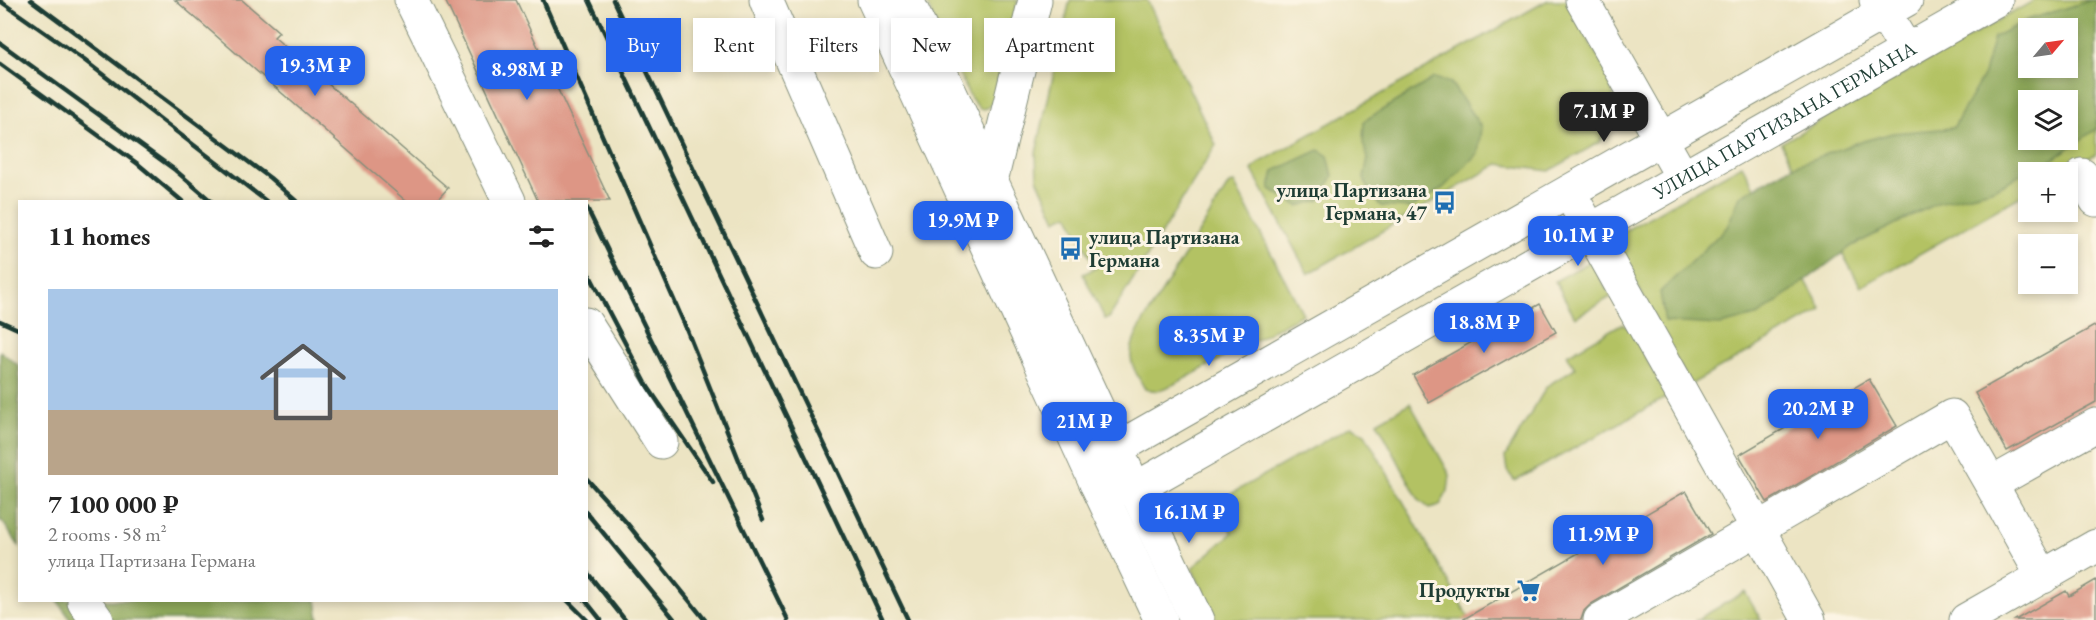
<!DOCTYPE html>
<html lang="en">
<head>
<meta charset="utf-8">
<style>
	:root { --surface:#fff; --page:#f6f6f6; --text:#222; --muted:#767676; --accent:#2563eb }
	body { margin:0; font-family:"EB Garamond",serif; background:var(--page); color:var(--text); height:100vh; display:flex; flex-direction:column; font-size:22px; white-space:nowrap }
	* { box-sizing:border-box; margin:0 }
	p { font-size:20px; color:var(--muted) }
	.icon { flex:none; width:33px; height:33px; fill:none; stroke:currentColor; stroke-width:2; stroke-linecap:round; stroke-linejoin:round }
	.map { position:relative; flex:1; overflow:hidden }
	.details { position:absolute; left:18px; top:200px; width:570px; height:402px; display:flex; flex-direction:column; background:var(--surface); border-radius:0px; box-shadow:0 3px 9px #0003 }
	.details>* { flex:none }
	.hud { position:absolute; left:606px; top:18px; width:570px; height:54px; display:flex; gap:12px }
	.needle { width:39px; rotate:61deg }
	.buttons { position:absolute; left:2018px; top:18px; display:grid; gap:12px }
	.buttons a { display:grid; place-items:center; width:60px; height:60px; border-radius:0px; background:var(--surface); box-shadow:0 3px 9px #0003; font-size:30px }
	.price { position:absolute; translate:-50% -51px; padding:0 14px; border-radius:12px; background:var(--accent); color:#fff; font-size:20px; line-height:39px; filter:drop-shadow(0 2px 3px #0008) }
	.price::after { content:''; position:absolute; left:50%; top:36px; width:18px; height:14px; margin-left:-9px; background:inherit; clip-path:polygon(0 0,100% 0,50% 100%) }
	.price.active { background:#222; color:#fff }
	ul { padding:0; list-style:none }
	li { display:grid; align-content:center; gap:12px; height:318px; padding:0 30px }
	li span { display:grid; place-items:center; height:186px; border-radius:0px; color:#555 }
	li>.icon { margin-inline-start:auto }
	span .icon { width:108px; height:108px; fill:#fffc; stroke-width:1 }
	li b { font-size:26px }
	h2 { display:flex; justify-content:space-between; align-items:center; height:72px; padding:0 30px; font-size:26px }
	.tag { padding:0 21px; border-radius:0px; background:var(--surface); box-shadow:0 3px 9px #0003; font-size:21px; line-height:54px }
	.tag.active { background:var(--accent); color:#fff }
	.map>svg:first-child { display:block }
</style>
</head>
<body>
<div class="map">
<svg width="2096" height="620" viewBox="0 0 2096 620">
	<rect width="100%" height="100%" fill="#fcf5e5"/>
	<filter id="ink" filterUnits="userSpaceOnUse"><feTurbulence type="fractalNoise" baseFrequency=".0167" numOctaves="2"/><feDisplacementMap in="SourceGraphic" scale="12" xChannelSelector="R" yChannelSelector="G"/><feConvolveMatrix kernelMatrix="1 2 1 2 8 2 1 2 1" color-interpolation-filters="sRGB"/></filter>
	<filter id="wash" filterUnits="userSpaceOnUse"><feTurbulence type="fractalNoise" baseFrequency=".008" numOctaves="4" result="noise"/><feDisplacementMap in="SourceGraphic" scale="24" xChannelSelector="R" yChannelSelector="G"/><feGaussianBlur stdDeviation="1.35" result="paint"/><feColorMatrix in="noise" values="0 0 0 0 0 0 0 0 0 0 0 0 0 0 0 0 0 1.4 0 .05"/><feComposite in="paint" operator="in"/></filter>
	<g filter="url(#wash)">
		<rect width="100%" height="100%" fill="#ece4c3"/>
		<path fill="#b3c264" stroke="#69804c" stroke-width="1.5" fill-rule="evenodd" d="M925,0H1018L993,101C990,107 987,109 980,109L970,97Z
			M1070,0H1147L1216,145L1109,318L1105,319L1083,274L1096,268L1068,214L1056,220L1037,178L1036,153Z
			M1548,0H1566L1607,73L1613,95L1611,123L1600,142L1549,171L1498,164L1308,274L1252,170L1259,163Z
			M2035,0H2096V154L2063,172H2028V192L1861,287L1781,143ZM2028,28H2067V68H2028ZM2028,100H2067V140H2028Z
			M1742,165L1822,310L1690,385L1615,243L1619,234Z
			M1234,183L1303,314L1175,384L1157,391L1145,389C1127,358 1126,354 1143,322L1229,184Z
			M1591,261L1611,297L1575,317L1555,281Z
			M1621,324L1630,328L1667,397L1515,481L1507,471L1505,457L1547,386L1575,368L1567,355Z
			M1410,403L1450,475L1448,491L1440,505L1429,508L1419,500L1377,422Z
			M1351,426L1365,434L1470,620H1217L1192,568L1232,533L1219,507L1227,496Z
			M1745,592L1761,620H1696Z"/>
		<path fill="#8ea85a" stroke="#567247" stroke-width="1.5" fill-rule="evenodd" d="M2091,0H2096V129L2053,159L1991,190L1937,203L1852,246L1759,315L1721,325L1665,322L1660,292L1727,227L1740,196L1791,167L1856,143L1893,133L1953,128L1984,74L1994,37L2027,20ZM2067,28V68H2028V28ZM2067,100V140H2028V100Z
			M1434,78L1451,83L1481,127L1478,153L1443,188L1411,208L1381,206L1369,194L1364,178L1368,158L1363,143L1364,121Z
			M1319,150L1328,156L1333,176L1320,200L1298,206L1270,189L1274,171Z
			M0,351L19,366V546L2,521H0Z
			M57,600H316L319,620H71Z"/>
		<g id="blocks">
			<path fill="#dd9685" d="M175,0H242L279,32L274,37L448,188L436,201H406Z
				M445,0H516L610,201H538Z
				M1540,304L1556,332L1429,403L1413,375Z
				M2096,325V402L2007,451L1975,393Z
				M1869,379L1897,426L1767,502L1739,455Z
				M1686,491L1711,534L1591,604L1584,611L1581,620H1462Z
				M2096,580V620H2015L2066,591L2069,596Z"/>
		</g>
	</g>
	<g filter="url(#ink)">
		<use href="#blocks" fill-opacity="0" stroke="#86907c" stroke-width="1.5"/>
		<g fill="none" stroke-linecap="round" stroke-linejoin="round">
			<defs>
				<path id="minor" d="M411,0L509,201
					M766,0L876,253
					M874,0L1096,483L1135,489
					M907,0L1128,474
					M1582,0L1683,178
					M1876,0L1907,51
					M2082,175L2096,200
					M991,181L1035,0
					M1569,192L1809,620
					M586,324L661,442
					M1991,484L2043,577
					M84,602L97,620
					M1600,620L1952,416L1991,484L2096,425
					M1966,620L2096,546"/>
				<g id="major">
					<path d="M1161,620L1096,483L1116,449L1906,0"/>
					<path id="s1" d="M1197,620L1135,489L1996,0"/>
				</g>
			</defs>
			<use href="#minor" stroke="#86907c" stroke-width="35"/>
			<use href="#major" stroke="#86907c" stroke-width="35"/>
			<use href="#minor" stroke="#fff" stroke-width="33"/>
			<use href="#major" stroke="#fff" stroke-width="33"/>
			<path stroke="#1f3d34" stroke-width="4.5" d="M31,0L270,178L296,201
				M543,0L684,323L763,520
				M589,0L883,620
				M613,0L908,620
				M0,1L84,60L266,201
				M0,43L175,170L211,201
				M0,64L138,164L182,201
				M587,208L788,620
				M586,268L648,387L713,482
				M0,321L20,330
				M586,478L626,522L705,620
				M586,512L675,620
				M586,571L625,620
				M567,600L587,620
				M585,600L601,620"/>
		</g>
	</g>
	<defs>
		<symbol id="bus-bare" viewBox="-9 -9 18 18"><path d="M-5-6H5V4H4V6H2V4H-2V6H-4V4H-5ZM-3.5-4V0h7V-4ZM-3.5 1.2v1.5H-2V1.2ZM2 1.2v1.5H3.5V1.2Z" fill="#1f6fb2" stroke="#fcf5e5" stroke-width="2.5" paint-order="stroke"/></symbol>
		<symbol id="supermarket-bare" viewBox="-9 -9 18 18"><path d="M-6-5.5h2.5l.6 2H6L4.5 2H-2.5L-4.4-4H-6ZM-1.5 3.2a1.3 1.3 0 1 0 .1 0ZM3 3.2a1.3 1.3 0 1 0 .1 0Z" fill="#1f6fb2" stroke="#fcf5e5" stroke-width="2.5" paint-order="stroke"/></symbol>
	</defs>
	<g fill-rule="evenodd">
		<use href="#bus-bare" x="1428" y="186" width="33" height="33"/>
		<use href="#bus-bare" x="1054" y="232" width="33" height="33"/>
		<use href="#supermarket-bare" x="1512" y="574" width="33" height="33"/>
	</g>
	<g text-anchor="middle" stroke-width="6" stroke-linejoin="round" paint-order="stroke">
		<g font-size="20" fill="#1f3d34" stroke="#fcf5e5">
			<text dy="7" stroke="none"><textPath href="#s1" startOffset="892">УЛИЦА ПАРТИЗАНА ГЕРМАНА</textPath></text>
		</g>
		<g font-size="20" font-weight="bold" fill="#1f3d34" stroke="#fcf5e5" text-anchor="end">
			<text x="1427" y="197">улица Партизана<tspan x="1427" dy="23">Германа, 47</tspan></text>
			<text x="1089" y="244" text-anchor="start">улица Партизана<tspan x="1089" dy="23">Германа</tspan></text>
			<text x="1510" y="597">Продукты</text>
		</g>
	</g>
</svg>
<div class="buttons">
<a><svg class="needle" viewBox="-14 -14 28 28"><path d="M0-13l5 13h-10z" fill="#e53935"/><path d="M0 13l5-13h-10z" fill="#767676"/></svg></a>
<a><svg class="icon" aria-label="layers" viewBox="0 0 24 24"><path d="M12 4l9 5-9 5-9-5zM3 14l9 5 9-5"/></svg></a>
<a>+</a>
<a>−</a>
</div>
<b class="price" style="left:315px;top:97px">19.3M ₽</b>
<b class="price" style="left:527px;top:101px">8.98M ₽</b>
<b class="price active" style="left:1604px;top:143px">7.1M ₽</b>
<b class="price" style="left:963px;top:252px">19.9M ₽</b>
<b class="price" style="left:1578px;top:267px">10.1M ₽</b>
<b class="price" style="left:1484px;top:354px">18.8M ₽</b>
<b class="price" style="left:1209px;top:367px">8.35M ₽</b>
<b class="price" style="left:1818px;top:440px">20.2M ₽</b>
<b class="price" style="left:1084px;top:453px">21M ₽</b>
<b class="price" style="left:1189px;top:544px">16.1M ₽</b>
<b class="price" style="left:1603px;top:566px">11.9M ₽</b>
<div class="hud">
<a class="tag active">Buy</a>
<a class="tag">Rent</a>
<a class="tag">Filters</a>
<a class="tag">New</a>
<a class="tag">Apartment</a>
</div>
<section class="details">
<h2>11 homes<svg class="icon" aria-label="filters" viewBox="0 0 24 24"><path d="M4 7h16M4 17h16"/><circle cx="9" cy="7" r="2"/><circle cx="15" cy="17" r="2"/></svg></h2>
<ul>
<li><span style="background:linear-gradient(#a9c7e8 65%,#b9a48a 0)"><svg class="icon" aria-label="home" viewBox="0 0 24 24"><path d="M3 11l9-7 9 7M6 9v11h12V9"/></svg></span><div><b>7 100 000 ₽</b><p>2 rooms · 58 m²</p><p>улица Партизана Германа</p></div></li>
</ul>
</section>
</div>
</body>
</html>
